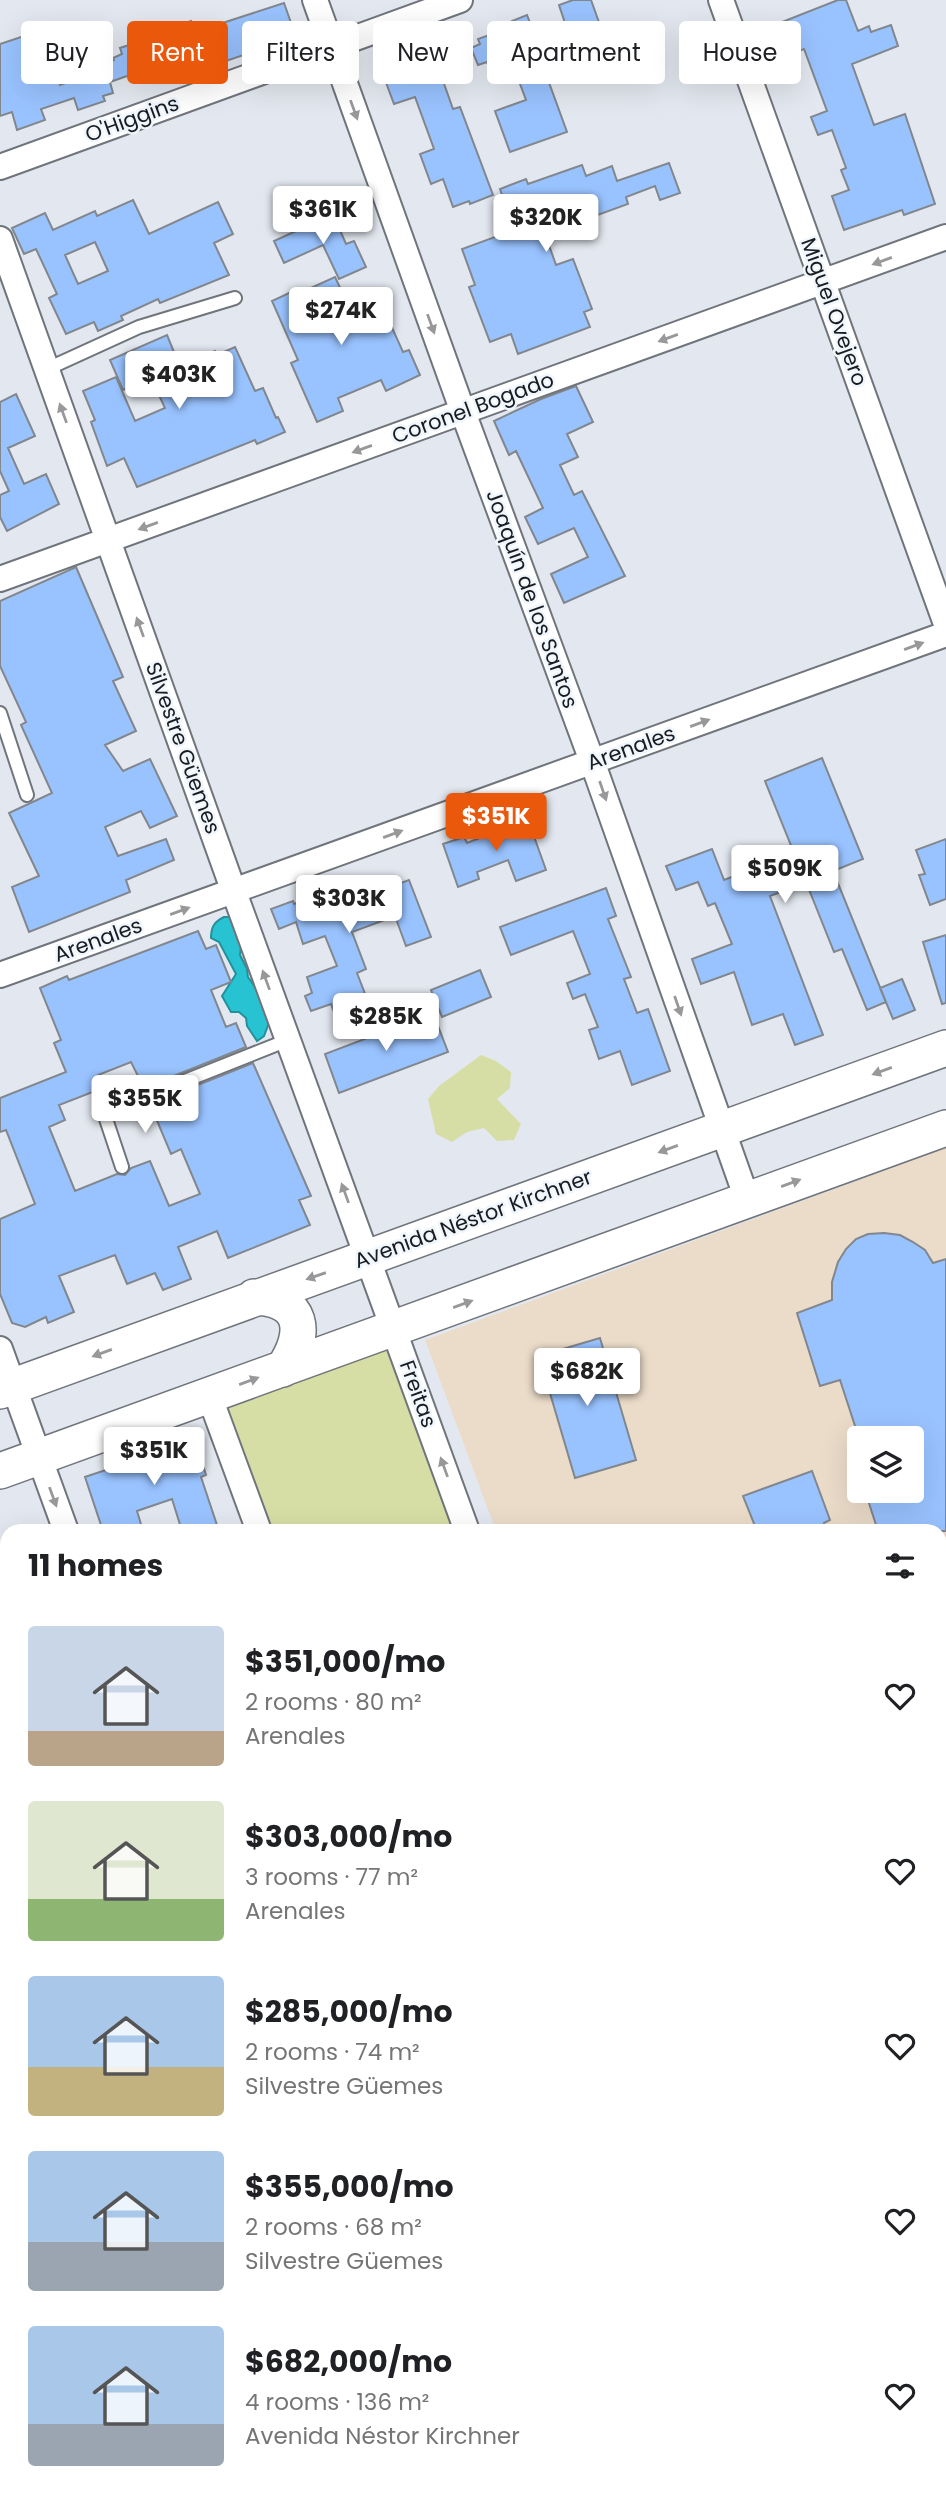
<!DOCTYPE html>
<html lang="en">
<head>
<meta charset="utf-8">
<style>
	:root { --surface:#fff; --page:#f6f6f6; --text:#202124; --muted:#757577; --accent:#ea580c }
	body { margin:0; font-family:Poppins,sans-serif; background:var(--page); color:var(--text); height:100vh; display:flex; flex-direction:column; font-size:26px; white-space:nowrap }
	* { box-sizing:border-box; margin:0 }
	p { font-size:23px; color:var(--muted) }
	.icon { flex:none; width:38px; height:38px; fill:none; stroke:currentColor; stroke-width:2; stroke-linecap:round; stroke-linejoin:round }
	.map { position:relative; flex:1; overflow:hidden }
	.drawer { position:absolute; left:0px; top:1524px; width:947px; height:975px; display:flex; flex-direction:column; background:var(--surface); border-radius:21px 21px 0 0; box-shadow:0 7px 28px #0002 }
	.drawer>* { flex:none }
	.banner { position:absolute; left:21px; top:21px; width:905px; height:63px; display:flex; gap:14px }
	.fabs { position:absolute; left:847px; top:1426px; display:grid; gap:14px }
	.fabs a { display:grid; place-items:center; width:77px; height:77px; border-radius:7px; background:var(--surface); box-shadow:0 7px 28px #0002; font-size:35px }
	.price { position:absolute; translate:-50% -60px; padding:0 16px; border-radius:7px; background:#fff; color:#222; font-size:23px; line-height:46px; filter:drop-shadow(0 2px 4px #0008) }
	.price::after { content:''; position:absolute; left:50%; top:42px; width:21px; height:16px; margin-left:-10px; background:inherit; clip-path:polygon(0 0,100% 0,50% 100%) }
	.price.current { background:var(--accent); color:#fff }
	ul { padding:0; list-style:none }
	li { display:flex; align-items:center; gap:21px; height:175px; padding:0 28px }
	li span { display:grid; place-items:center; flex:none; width:196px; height:140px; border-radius:7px; color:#555 }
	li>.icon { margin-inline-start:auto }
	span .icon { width:84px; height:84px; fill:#fffc; stroke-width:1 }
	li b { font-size:30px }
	h2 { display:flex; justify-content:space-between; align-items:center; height:84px; padding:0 28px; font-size:30px }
	.chip { padding:0 24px; border-radius:7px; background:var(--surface); box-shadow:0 7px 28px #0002; font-size:24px; line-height:63px }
	.chip.current { background:var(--accent); color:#fff }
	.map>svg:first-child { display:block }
</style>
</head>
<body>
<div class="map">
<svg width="946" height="2498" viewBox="0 0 946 2498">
	<rect width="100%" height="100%" fill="#e3e8f0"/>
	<path fill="#ebdcc9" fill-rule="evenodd" d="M946,1148V1920L940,1922V1531H496L425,1340ZM859,1438H912V1491H859Z"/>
	<path fill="#d7dea5" d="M481,1055L496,1061L511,1072L510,1088L497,1099L521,1124L514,1140L497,1141L484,1128L467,1132L452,1142L436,1134L428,1099L439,1086Z
		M390,1336L460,1531H264L216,1399Z
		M946,1588V1905L940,1907V1591Z
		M0,1788L7,1791V1874L0,1890Z"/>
	<path fill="#27c3d2" stroke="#23919c" stroke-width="2" d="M224,917H232L242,938L240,955L247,969L248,977L273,1012L264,1036L257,1041L247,1026L246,1018L239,1012H231L222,996L236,974L219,942L211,938C211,927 214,922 224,917Z"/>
	<path fill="#99c3ff" stroke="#82868d" stroke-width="2" fill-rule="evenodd" d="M573,0H591L615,67L585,78L580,65L547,77L567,132L510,152L495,111L526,100L514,68L492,76L487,62L478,65L471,48L480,44L478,39L514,26L512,21L527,15L537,41L567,29L559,5Z
		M838,0H846L858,31L869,26L871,32L891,25L898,46L852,64L874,125L905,114L935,204L904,215L902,210L844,230L832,196L849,190L841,170L846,168L832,130L818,135L811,117L827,111L804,49L775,60L764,29Z
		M284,3L296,37L226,61L220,42L188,53L194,70L162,81L156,66L130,75L110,82L113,93L103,96L105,101L78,110L74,98L41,109L45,120L17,130L12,112L0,116V44L48,28L55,50L49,52L60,85L95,73L94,67L114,60L113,58L122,54L120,48L147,39L146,36L191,21L195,32Z
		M431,48L435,61L442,58L448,76L442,78L453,109L460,107L493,195L470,204L469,201L453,207L443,179L431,184L420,154L434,149L415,97L394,104L381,69Z
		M669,163L680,193L660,200L655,186L626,197L628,204L545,234L556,265L573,259L592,309L584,312L590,327L518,354L511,334L490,342L469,287L475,285L462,249L514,230L500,189L526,179L528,184L582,165L586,176L612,166L617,181Z
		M133,200L149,234L218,202L233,234L214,243L229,275L160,303L158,299L121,316L123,320L98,331L94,322L66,334L49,298L57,294L36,249L24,254L12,228L45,213L53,230L95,211L97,216ZM95,242L108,271L78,284L65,255Z
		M333,214L346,244L354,241L366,267L339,279L323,245L284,263L274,241Z
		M335,277L352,313L380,301L403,352L409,350L420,375L386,391L381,380L338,398L343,411L317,422L291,363L298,360L272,301L289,293L291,297Z
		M167,335L178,362L181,361L183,364L215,351L217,355L235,347L255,391L263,388L276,418L278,417L285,432L257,444L255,440L137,487L124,458L107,466L91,422L95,420L83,391L116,377L135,421L165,408L151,378L123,390L110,360Z
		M576,386L593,422L567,434L578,457L560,465L574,495L582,491L625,576L564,603L551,574L588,557L574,528L538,544L525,517L543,508L516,451L509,455L494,421L541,399Z
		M16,394L35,436L8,448L24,484L46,474L59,504L7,531L0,517V495L9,491L0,471V402Z
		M76,567L123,677L113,681L136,731L105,745L123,771L150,759L177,816L150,828L141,811L105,827L118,856L166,839L174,860L126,880L130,892L29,932L12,887L39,876L9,813L52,793L21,725L26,722L0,666V601Z
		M822,758L863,859L833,871L886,1002L867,1010L842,949L834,952L806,882L770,896L823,1035L795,1045L783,1014L752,1025L734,972L701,984L692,959L732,944L715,903L708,906L698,882L676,890L666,866L712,849L724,880L794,853L765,781Z
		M527,817L546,870L516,881L508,860L477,872L479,879L458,887L443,844L464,837L467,843L498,831L497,828Z
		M946,839V899L930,905L919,875L925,874L916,850Z
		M409,880L431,937L406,946L395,916L352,932L366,969L357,973L367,999L334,1012L331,1004L311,1011L305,996L312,993L307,977L337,966L325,936L303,944L296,922L279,929L271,909L293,901L294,904L346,885L352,901Z
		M606,888L616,916L608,919L631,977L624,979L637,1013L648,1009L670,1071L632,1085L620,1051L599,1059L589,1030L598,1027L585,994L573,999L567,983L590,974L573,931L511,955L500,927Z
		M198,931L206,949L216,945L231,982L211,990L226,1027L236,1023L246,1047L144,1088L131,1062L98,1075L103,1088L59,1105L65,1120L49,1127L75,1191L117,1174L125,1175L131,1168L150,1161L169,1206L200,1194L181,1149L171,1154L150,1104L253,1063L311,1196L299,1200L310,1225L228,1258L217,1231L178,1247L191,1279L163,1290L155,1273L127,1284L115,1255L59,1276L74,1312L48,1323L46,1317L25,1327L12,1323L0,1294V1219L35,1204L6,1130L0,1132V1098L66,1072L54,1043L61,1040L40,988L67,976L69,980Z
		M946,935V1003L942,1004L923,942Z
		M480,970L491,997L442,1017L431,990Z
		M902,979L915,1010L893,1019L880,988Z
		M433,1013L448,1052L339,1093L325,1054Z
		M884,1233L900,1235L913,1242L925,1250L933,1263L946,1259V1531H878L866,1494L876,1491H912V1438H859L840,1380L820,1386L797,1313L832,1300V1282L838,1262L846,1249L856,1239L868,1234Z
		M600,1338L636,1460L575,1478L539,1356Z
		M192,1430L206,1475L201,1477L219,1531H182L172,1499L137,1511L143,1531H103L85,1477L124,1464L121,1456Z
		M812,1471L830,1520L824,1523L828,1531H757L743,1496Z"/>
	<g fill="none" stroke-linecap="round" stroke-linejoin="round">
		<defs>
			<path id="service" d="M47,369L139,327L235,298
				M0,713L27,795
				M122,1167L104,1113L288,1040
				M940,1843L946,1839
				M940,2286L946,2303
				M206,2492L208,2498"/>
			<path id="minor" d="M315,0L463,412L592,761L747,1199
				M721,0L946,624
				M0,167L460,0
				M0,239L234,892L467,1531
				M0,579L946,237
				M0,975L946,634
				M0,1349L66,1531
				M209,1395L259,1531
				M940,1945L946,1943
				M0,2288L7,2285
				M940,2343L946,2341
				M0,2441L7,2462
				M17,2492L19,2498
				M413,2492L415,2498
				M612,2492L614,2498
				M814,2492L817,2498
				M512,2498L529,2492"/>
			<path id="secondary" d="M254,1297C304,1299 308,1332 283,1369
				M0,1391L946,1048
				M0,1471L946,1128"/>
		</defs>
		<use href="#service" stroke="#70757c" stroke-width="16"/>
		<use href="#minor" stroke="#70757c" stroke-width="28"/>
		<use href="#secondary" stroke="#70757c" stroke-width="38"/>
		<path stroke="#979ba1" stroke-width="3.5" stroke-dasharray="3.5 5" stroke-linecap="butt" d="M940,1735L942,1742
			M0,1980L7,1982
			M0,2107L7,2104
			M0,2148L7,2167"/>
		<use href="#service" stroke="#fff" stroke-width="12"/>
		<use href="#minor" stroke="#fff" stroke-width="24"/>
		<use href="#secondary" stroke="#fff" stroke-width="35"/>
	</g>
	<defs><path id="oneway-solid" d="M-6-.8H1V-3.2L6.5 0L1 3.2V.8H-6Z" transform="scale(1.75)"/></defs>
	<g fill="#98989a">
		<use href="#oneway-solid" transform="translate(354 110) rotate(70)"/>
		<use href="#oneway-solid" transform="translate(882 261) rotate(160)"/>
		<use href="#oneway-solid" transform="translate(431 324) rotate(70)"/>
		<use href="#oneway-solid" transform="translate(668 338) rotate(160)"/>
		<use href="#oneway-solid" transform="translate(63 413) rotate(-110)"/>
		<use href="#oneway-solid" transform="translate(362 449) rotate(160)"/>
		<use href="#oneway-solid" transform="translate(148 526) rotate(160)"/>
		<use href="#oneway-solid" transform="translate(140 627) rotate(-110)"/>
		<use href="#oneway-solid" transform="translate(914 646) rotate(-20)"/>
		<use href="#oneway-solid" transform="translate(700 723) rotate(-20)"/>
		<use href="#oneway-solid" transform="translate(603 791) rotate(71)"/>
		<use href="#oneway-solid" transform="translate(393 834) rotate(-20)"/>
		<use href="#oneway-solid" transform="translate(180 911) rotate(-20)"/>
		<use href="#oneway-solid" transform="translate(266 980) rotate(-110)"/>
		<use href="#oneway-solid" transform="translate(678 1006) rotate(71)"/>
		<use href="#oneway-solid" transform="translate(882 1071) rotate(160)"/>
		<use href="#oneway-solid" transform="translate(668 1149) rotate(160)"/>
		<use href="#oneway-solid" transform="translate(791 1183) rotate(-20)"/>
		<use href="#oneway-solid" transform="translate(345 1193) rotate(-110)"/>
		<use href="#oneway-solid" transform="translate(316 1276) rotate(161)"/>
		<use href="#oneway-solid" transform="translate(463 1304) rotate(-20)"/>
		<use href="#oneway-solid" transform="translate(102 1353) rotate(160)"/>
		<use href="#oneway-solid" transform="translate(249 1381) rotate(-20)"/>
		<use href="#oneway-solid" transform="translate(444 1467) rotate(-110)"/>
		<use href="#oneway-solid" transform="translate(53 1497) rotate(70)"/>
	</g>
	<g text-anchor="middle" stroke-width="5" stroke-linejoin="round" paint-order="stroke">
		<g font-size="21" fill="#191b1e" stroke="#f0f6fd">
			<text transform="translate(132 119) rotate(-20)" y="7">O'Higgins</text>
			<text transform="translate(834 312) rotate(70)" y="7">Miguel Ovejero</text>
			<text transform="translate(473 408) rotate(-20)" y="7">Coronel Bogado</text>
			<text transform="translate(532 599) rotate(70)" y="7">Joaquín de los Santos</text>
			<text transform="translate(183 748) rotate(70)" y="7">Silvestre Güemes</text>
			<text transform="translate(631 748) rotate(-20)" y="7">Arenales</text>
			<text transform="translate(98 940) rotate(-20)" y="7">Arenales</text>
			<text transform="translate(473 1219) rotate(-20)" y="7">Avenida Néstor Kirchner</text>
			<text transform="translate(418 1394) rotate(70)" y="7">Freitas</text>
		</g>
	</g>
</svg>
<div class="fabs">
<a><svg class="icon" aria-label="layers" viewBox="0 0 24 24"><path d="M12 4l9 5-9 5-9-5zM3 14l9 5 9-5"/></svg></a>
</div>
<b class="price" style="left:323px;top:246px">$361K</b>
<b class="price" style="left:546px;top:254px">$320K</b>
<b class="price" style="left:341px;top:347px">$274K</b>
<b class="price" style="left:179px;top:411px">$403K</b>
<b class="price current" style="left:496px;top:853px">$351K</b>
<b class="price" style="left:785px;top:905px">$509K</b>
<b class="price" style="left:349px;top:935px">$303K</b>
<b class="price" style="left:386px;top:1053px">$285K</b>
<b class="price" style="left:145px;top:1135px">$355K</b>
<b class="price" style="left:587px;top:1408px">$682K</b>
<b class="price" style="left:154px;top:1487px">$351K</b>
<div class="banner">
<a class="chip">Buy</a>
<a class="chip current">Rent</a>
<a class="chip">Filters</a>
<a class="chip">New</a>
<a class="chip">Apartment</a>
<a class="chip">House</a>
</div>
<section class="drawer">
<h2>11 homes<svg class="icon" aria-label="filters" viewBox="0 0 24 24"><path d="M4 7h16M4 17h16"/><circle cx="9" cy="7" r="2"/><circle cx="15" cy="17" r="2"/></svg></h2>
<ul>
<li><span style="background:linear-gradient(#c9d6e8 75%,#b9a48a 0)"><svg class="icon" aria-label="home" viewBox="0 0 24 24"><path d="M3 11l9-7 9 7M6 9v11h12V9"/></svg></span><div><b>$351,000/mo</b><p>2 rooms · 80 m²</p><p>Arenales</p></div><svg class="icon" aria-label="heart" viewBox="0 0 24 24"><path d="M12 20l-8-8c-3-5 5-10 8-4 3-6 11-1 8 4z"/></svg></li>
<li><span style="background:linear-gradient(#dfe7d0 70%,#8fb573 0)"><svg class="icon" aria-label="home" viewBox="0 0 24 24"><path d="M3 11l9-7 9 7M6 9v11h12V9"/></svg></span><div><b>$303,000/mo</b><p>3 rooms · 77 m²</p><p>Arenales</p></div><svg class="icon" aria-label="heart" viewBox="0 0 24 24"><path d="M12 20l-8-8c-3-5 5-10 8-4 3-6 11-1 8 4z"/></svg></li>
<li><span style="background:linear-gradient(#a9c7e8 65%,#c2b280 0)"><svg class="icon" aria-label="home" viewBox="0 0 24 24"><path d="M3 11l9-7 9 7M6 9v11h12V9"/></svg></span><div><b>$285,000/mo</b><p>2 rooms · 74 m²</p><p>Silvestre Güemes</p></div><svg class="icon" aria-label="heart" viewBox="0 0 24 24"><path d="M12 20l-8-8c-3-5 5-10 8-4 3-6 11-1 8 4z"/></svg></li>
<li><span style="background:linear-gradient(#a9c7e8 65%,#9aa5b1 0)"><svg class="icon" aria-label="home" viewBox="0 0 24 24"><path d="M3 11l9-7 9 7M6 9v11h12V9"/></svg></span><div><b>$355,000/mo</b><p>2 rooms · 68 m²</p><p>Silvestre Güemes</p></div><svg class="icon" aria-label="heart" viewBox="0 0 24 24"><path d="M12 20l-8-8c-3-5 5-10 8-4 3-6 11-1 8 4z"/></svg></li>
<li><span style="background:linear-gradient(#a9c7e8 70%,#9aa5b1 0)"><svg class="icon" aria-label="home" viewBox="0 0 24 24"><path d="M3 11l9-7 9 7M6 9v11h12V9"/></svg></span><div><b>$682,000/mo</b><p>4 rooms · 136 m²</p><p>Avenida Néstor Kirchner</p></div><svg class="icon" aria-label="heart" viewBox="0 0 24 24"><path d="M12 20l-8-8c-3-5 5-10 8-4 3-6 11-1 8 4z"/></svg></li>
</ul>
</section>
</div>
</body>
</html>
